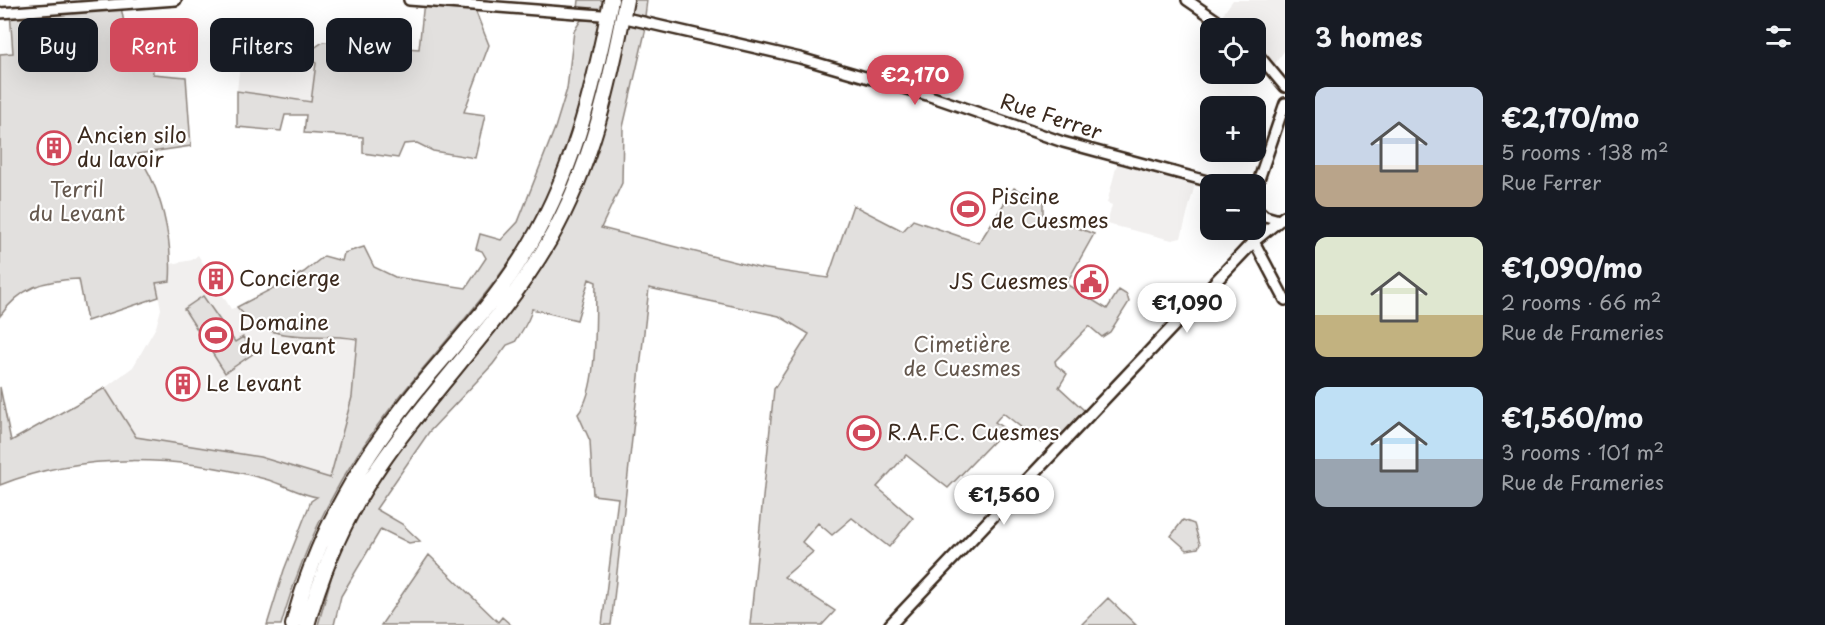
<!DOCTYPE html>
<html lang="en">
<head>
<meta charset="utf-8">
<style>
	:root { --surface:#171b24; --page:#242831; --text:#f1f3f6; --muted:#9ea1a6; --accent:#d1495b }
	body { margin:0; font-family:"Playpen Sans",sans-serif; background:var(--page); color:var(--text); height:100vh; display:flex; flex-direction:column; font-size:22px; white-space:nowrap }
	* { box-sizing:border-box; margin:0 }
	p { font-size:20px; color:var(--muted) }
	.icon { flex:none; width:33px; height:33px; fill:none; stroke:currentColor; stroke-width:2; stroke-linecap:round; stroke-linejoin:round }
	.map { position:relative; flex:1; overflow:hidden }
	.side { display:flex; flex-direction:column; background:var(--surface); width:540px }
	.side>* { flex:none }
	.top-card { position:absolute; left:18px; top:18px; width:570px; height:54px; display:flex; gap:12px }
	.buttons { position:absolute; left:1200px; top:18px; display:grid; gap:12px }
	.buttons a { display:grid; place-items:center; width:66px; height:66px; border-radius:12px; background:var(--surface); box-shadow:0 6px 24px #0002; font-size:30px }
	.price { position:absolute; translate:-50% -51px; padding:0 14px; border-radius:21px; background:#fff; color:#222; font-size:20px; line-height:39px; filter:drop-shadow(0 2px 3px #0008) }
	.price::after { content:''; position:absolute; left:50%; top:36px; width:18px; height:14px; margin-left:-9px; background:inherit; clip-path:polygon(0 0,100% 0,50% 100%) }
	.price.on { background:var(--accent); color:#fff }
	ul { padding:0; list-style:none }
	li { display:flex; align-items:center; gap:18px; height:150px; padding:0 30px }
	li span { display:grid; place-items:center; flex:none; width:168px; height:120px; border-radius:12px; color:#555 }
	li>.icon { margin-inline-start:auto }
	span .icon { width:72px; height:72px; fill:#fffc; stroke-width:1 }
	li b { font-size:26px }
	h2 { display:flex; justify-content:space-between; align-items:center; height:72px; padding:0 30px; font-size:26px }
	.chip { padding:0 21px; border-radius:12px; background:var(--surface); box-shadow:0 6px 24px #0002; font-size:21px; line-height:54px }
	.chip.on { background:var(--accent); color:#fff }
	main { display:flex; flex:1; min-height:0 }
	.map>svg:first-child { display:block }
</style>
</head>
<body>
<main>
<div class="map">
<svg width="1285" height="625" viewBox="0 0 1285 625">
	<rect width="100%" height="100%" fill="#fff"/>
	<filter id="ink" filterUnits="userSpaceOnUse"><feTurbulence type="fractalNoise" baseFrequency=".0167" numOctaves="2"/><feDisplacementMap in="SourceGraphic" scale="12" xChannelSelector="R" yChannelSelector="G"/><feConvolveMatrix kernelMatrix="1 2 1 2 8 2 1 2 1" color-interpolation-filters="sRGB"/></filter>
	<g filter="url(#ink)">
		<path fill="#f1efee" d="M1233,0H1285V50L1271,69L1256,52V28H1228L1218,21Z
			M242,45L304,55L316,63L311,102L237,91Z
			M1117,164L1195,184L1181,238L1172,240L1107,224L1112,205L1107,203Z
			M198,255L231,309L237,307L244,315L313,339L330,334L357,339L352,397L331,479L260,457L136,437L105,388L133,367L156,327L161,309L156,283L171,274V264L192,260Z"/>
		<path fill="#e2e0de" stroke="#8e857e" stroke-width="1.5" d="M579,0H604L602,10L578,9Z
			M633,0H647L645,16H631Z
			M424,1L473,5L489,45L464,112L485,115L475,158L433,151L417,143L404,144L398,158L363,153V137L304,133L306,115H285L281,131L237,127V91L311,102L316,63L304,55L323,42L419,49Z
			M121,7L125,28H151L153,74L186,77L191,146L137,154C161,186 173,241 170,281L156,283L159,297L87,321L79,279C43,280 21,287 0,316V54L13,53L10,12Z
			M581,20H600C586,84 573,148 543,206C506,279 446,338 396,401C340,472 306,538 281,625H267L284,570L311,501L317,497C299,494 283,484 265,479C180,456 83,451 0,485V387L11,441L105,388L136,437L260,457L330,478L352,397L357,339C313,331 271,348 237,307L304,272L324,256L342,261L344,253L364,247L374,267L395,277L466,288L486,258L482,251L476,249L480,234L501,240L518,222L555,128L567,89L574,31Z
			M629,24L646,28L623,127L622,183L601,228L759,268L828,278L853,205L903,231L913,220L979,243L1014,188L1043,202V215L1094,234L1066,284L1107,309L1119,290L1127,295L1129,302L1110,332L1102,337L1089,326L1055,361L1056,365L1067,374L1059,387L1085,411L1053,443L1047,437L1041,443L1003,413L995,422L1005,429L948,488L906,455L877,487L913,518L889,547L852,518L832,535L818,523L802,542L813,552L784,577L835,611L822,625H750L774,389L809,334L779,316L649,288L611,625H602L618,498L593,495L590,441L578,414C599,389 595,315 596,282L589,279L577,320L532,309C530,321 521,332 515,342L507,345L493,364L429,432L376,509L402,524L420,541L409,543L381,529L341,596L334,625H318C328,590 337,550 355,518C407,427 486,355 541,266C588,189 609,112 629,24Z
			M203,296L235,342L243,337L254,353L225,373L184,309Z
			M1183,520L1194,524L1200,544L1198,548L1187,550L1171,536Z
			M429,555L498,622L502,617L511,625H381Z
			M1108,598L1136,625H1081Z"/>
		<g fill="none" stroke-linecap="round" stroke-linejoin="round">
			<defs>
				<path id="minor" d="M409,0L601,15
					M1187,0L1228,28
					M0,13L176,0
					M630,19L800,58L927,95L1063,142L1218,184
					M1256,52L1285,87
					M1256,188L1285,103
					M1256,208L1265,216L1279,220
					M1256,221L1260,235
					M1248,230L1285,300"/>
				<path id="major" d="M890,625L1255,240L1285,216"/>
				<path id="highway" d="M293,625C316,532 364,454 425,380C458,341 493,303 521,259C572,180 593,91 611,0
					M307,625C323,568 346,514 380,465C433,387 502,322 549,241C592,166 610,83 626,0"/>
			</defs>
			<use href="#minor" stroke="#3b2a1e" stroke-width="14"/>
			<use href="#major" stroke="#3b2a1e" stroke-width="15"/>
			<use href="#highway" stroke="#3b2a1e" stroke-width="18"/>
			<use href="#minor" stroke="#fff" stroke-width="9"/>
			<use href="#major" stroke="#fff" stroke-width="10"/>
			<use href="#highway" stroke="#fff" stroke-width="14"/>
		</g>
	</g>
	<defs>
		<symbol id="building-ring" viewBox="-11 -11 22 22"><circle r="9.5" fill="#fff" stroke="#d1495b" stroke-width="1.5"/><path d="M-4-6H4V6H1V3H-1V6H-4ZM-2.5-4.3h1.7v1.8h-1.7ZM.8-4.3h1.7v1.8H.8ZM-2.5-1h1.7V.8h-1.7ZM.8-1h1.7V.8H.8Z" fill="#d1495b"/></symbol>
		<symbol id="stadium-ring" viewBox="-11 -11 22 22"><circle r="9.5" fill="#fff" stroke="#d1495b" stroke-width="1.5"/><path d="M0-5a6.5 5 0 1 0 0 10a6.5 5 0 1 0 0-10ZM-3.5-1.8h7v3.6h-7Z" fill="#d1495b"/></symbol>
		<symbol id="civic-ring" viewBox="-11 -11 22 22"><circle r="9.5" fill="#fff" stroke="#d1495b" stroke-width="1.5"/><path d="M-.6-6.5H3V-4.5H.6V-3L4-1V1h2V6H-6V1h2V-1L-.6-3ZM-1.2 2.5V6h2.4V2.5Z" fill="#d1495b"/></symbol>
	</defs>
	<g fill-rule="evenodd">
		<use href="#building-ring" x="35" y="129" width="38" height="38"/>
		<use href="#stadium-ring" x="949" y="190" width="38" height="38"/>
		<use href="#building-ring" x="197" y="260" width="38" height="38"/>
		<use href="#civic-ring" x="1072" y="263" width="38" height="38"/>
		<use href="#stadium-ring" x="197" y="316" width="38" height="38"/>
		<use href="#building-ring" x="164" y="365" width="38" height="38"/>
		<use href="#stadium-ring" x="845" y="414" width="38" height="38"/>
	</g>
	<g text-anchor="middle" stroke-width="4.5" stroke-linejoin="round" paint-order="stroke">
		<g font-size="21" fill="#3b2a1e" stroke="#fff">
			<text transform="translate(1051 117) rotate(18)" y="7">Rue Ferrer</text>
		</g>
		<g font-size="21" fill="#3b2a1e" stroke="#fff" text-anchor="start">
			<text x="77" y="143">Ancien silo<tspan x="77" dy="24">du lavoir</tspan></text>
			<text x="991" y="204">Piscine<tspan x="991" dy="24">de Cuesmes</tspan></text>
			<text x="239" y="286">Concierge</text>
			<text x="1068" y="289" text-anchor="end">JS Cuesmes</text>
			<text x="239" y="330">Domaine<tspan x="239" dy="24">du Levant</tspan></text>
			<text x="206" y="391">Le Levant</text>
			<text x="887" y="440">R.A.F.C. Cuesmes</text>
		</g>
		<g font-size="21" fill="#65584e" stroke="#fff">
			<text x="77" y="197">Terril<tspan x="77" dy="24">du Levant</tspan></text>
			<text x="962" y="352">Cimetière<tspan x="962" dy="24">de Cuesmes</tspan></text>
		</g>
	</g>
</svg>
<div class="buttons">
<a><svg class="icon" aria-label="locate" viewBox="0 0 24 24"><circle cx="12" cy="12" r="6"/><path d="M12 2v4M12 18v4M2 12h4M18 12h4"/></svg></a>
<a>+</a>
<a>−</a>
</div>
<b class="price on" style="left:915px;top:106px">€2,170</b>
<b class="price" style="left:1187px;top:334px">€1,090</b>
<b class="price" style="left:1004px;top:526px">€1,560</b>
<div class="top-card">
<a class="chip">Buy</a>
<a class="chip on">Rent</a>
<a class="chip">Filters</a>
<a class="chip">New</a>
</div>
</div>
<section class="side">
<h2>3 homes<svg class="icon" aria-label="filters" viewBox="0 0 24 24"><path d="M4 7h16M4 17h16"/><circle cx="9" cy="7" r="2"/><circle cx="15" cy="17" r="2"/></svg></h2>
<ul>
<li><span style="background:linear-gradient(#c9d6e8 65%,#b9a48a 0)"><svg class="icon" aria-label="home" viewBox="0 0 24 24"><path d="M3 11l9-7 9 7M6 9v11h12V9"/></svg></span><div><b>€2,170/mo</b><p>5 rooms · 138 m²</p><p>Rue Ferrer</p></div></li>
<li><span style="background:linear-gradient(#dfe7d0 65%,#c2b280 0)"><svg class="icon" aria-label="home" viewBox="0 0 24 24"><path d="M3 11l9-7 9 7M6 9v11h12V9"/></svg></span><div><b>€1,090/mo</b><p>2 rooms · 66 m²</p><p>Rue de Frameries</p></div></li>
<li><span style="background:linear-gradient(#bfe0f5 60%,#9aa5b1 0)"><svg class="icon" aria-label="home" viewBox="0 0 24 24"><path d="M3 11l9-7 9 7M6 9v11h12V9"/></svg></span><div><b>€1,560/mo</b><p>3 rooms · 101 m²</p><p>Rue de Frameries</p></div></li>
</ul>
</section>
</main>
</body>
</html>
